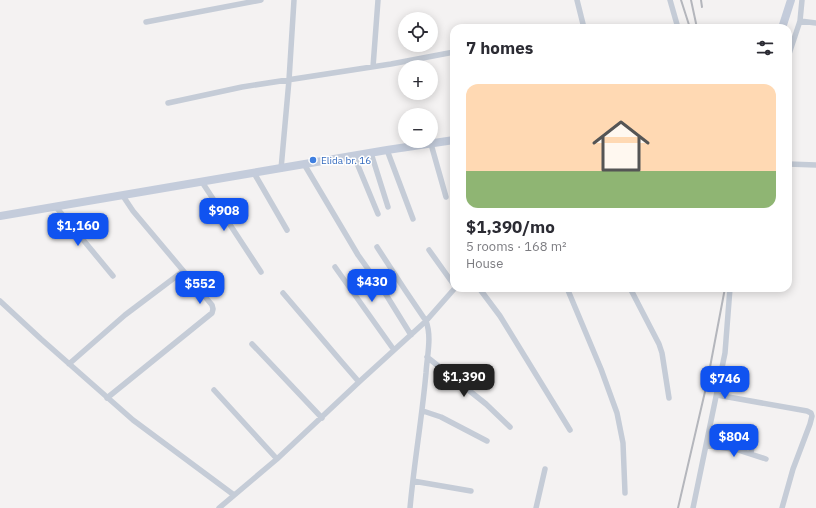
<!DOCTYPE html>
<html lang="en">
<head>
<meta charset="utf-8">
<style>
	:root { --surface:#fff; --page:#f7f7f7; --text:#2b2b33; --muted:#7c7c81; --accent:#1053f0 }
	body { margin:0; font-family:"IBM Plex Sans",sans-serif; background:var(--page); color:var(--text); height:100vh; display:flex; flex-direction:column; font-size:15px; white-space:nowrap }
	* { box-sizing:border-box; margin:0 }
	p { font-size:13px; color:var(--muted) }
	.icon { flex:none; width:22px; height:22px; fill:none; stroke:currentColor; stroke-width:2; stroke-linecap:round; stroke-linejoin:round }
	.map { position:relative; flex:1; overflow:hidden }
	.drawer { position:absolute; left:450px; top:24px; width:342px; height:268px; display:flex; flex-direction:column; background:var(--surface); border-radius:12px; box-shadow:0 2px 10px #0003 }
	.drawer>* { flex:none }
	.tools { position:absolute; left:398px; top:12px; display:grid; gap:8px }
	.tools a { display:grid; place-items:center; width:40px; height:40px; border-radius:50%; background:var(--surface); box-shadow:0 2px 10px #0003; font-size:20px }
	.price { position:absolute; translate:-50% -34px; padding:0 9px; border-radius:8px; background:var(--accent); color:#fff; font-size:13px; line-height:26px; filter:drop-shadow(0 1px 2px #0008) }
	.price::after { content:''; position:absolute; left:50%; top:24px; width:12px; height:9px; margin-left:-6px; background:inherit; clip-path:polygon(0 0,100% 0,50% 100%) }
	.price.selected { background:#222; color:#fff }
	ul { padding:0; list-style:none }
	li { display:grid; align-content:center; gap:8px; height:212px; padding:0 16px }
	li span { display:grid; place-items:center; height:124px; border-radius:12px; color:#555 }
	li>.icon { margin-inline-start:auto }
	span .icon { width:72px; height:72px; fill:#fffc; stroke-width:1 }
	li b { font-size:17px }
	h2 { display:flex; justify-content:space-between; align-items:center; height:48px; padding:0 16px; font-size:17px }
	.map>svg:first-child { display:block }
</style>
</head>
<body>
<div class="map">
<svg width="816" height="508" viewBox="0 0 816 508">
	<rect width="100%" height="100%" fill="#f4f2f2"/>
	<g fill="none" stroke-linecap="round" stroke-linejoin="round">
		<path stroke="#c5ccd7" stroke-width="5.5" d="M577,0L584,28
			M670,0L678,28
			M800,21L816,23
			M146,22L261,0
			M788,57L800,21L802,0
			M373,67L378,0
			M168,103L242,87L391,64L454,52
			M431,144L446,197
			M387,150L413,219
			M371,153L388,207
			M354,156L378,214
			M304,164L358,255L385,293L411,335
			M788,164L816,165
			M281,169L289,80L294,0
			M254,173L287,230
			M202,182L261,272
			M56,207L113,276
			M429,250L454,285
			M335,267L394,350
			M479,288L500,316L570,430
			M567,288L601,369L617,413L623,443L625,493
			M630,288L659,344L662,353L669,398
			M283,293L340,360L359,382
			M0,301L41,339L133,420L234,495
			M252,344L322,418
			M427,357L486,404L510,427
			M69,364L125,315L182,272
			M214,390L277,459
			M717,395L807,411L811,413L812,416L810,424L793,469L782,508
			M107,398L212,313L213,309L212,305L133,211L123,196
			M423,411L441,417L487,441
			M706,445L738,450L766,459
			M751,453L754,437
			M413,481L471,491
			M219,508L277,459L359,382L426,321L405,290L377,247
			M410,508C414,463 422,418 426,373C427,356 432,337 426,321L455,288
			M536,508L545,469
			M693,508L725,353L730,288"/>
		<path stroke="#c4ccdb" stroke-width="8" d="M782,28L791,0
			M0,216L387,150L454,140"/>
		<path stroke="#b4b6bc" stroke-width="2" d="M681,0L690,28
			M691,0L697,28
			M701,0L702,7
			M678,508L707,383L725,288"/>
	</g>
	<circle fill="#3f7fe0" stroke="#fff" stroke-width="1.5" cx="313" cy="160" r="4"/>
	<g text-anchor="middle" stroke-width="3" stroke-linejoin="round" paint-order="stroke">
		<g font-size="10" fill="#366cbe" stroke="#fff" text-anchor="start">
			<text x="321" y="164">Elida br. 16</text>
		</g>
	</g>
</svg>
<div class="tools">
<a><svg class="icon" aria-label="locate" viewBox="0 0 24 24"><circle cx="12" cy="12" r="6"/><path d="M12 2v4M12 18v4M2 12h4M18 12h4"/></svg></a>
<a>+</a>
<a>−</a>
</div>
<b class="price" style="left:224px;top:232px">$908</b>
<b class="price" style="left:78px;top:247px">$1,160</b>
<b class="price" style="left:372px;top:303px">$430</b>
<b class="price" style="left:200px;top:305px">$552</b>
<b class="price selected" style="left:464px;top:398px">$1,390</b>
<b class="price" style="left:725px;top:400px">$746</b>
<b class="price" style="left:734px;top:458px">$804</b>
<section class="drawer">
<h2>7 homes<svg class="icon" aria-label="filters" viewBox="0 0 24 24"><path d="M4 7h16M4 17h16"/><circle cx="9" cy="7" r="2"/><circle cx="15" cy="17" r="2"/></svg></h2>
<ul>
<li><span style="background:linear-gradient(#ffd9b3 70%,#8fb573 0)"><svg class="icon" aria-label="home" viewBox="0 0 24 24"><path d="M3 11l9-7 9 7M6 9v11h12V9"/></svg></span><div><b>$1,390/mo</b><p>5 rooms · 168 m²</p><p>House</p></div></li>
</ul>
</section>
</div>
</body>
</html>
